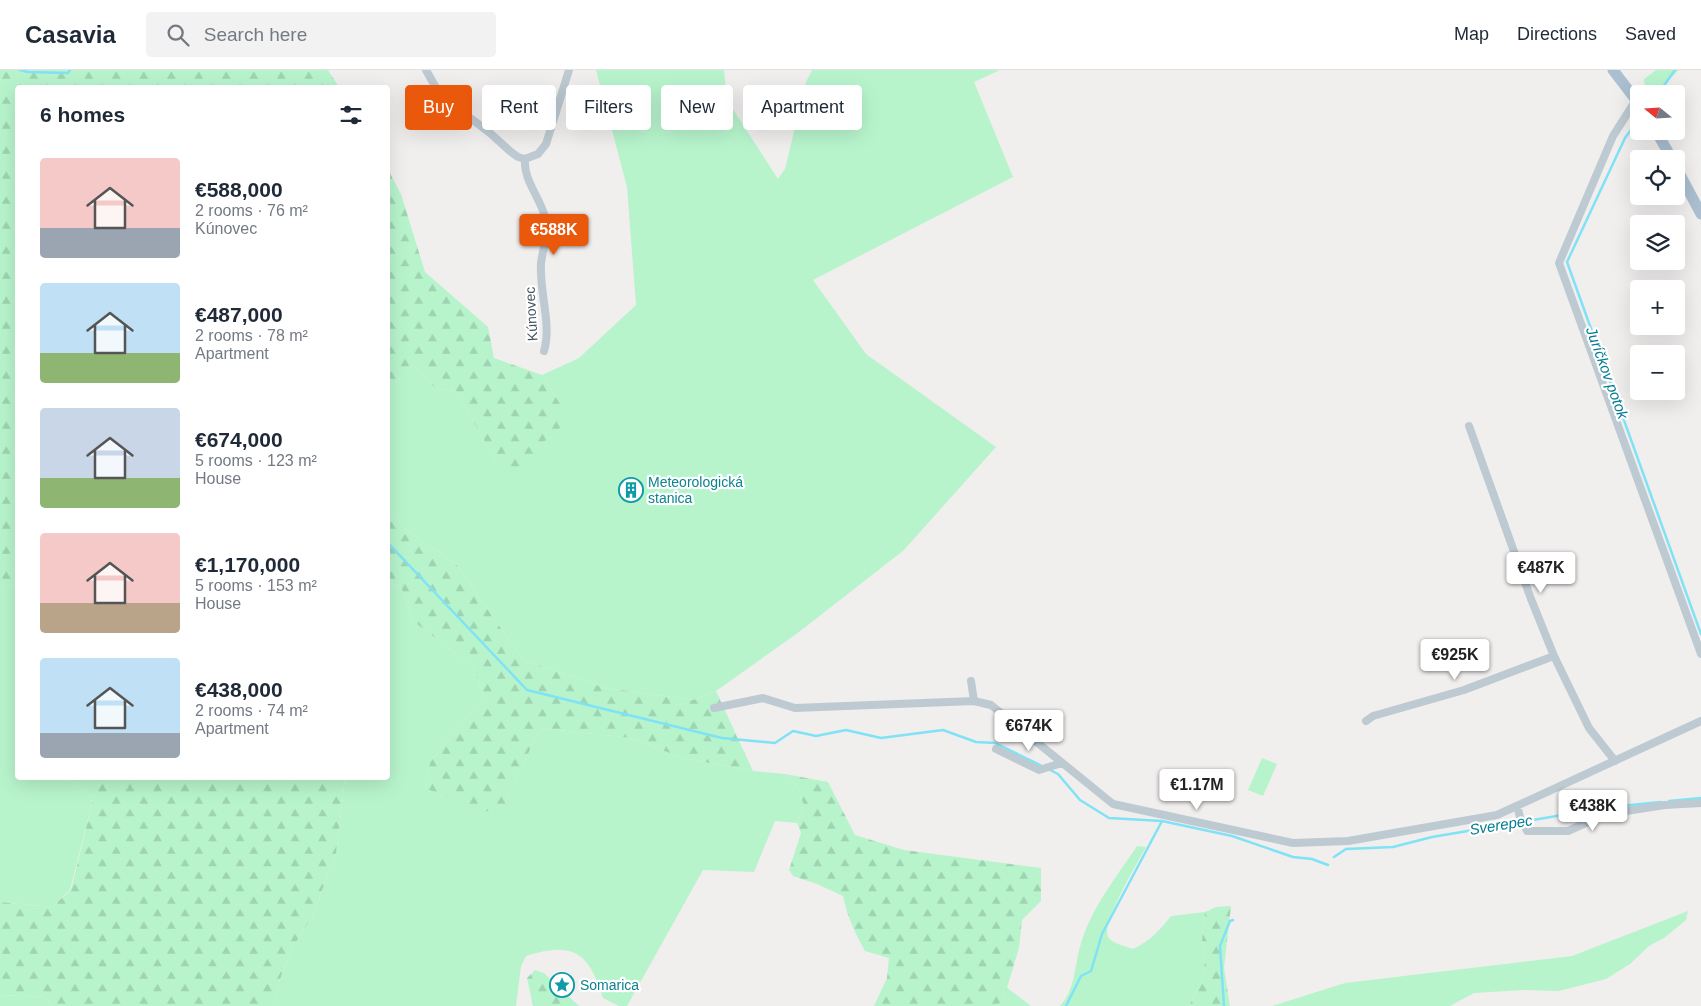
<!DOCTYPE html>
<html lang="en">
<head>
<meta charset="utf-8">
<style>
	:root { --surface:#fff; --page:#f2f2f3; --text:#1f2937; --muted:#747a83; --line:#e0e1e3; --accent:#ea580c }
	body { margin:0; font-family:Helvetica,sans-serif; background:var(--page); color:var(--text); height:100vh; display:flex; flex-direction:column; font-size:19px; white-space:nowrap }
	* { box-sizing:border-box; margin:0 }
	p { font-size:16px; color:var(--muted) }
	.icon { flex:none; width:28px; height:28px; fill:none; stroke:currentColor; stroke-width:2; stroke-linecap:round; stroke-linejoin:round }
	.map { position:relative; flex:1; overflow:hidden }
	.panel { position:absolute; left:15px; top:15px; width:375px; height:695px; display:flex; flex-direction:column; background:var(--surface); border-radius:5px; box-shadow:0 5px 20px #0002 }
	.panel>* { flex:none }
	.guide { position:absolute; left:405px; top:15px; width:475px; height:45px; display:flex; gap:10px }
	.needle { width:32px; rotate:288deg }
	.controls { position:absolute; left:1630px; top:15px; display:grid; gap:10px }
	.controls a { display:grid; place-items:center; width:55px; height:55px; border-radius:5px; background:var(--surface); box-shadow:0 5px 20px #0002; font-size:25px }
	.price { position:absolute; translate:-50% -42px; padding:0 11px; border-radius:5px; background:#fff; color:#222; font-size:16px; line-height:32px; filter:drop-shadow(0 1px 2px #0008) }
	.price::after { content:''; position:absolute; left:50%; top:30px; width:15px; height:11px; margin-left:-8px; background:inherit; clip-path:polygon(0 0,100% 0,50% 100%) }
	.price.active { background:var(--accent); color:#fff }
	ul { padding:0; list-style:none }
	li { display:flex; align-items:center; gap:15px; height:125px; padding:0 25px }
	li span { display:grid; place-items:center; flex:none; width:140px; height:100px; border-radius:5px; color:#555 }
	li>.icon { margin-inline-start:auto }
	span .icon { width:60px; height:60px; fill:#fffc; stroke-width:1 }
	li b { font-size:21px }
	h2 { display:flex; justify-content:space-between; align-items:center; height:60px; padding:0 25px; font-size:21px }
	.pill { padding:0 18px; border-radius:5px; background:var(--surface); box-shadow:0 5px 20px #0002; font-size:18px; line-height:45px }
	.pill.active { background:var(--accent); color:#fff }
	header { display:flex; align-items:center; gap:30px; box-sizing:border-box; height:70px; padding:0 25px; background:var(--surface); border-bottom:1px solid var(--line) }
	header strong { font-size:24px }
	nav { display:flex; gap:28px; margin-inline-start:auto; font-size:18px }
	.search { width:350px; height:45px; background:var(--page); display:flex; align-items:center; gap:12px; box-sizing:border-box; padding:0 18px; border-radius:5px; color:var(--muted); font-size:19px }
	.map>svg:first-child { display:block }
</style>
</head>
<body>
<header>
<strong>Casavia</strong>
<div class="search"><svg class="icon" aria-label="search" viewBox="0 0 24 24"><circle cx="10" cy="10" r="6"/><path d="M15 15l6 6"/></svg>Search here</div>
<nav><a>Map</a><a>Directions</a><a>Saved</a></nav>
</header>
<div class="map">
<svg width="1701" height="936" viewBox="0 0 1701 936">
	<defs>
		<pattern id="forest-firs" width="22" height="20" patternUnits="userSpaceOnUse" patternTransform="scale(1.25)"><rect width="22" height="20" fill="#b7f4cc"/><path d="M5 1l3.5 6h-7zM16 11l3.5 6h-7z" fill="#9fd3b2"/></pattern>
	</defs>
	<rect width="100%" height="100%" fill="#f1eeee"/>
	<path fill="#b7f4cc" d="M596,0H724L727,30L778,109L785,99L806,12L812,0H1000L974,12L1013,107L813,210L866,284L996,377L904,480L799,562L716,621L693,630L606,618L523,590L456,494L409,462L388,439V321L413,294L435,318L456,321L497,393L536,376L552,367L562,337L542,305L579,288L636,235L627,117Z
		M1656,0H1679L1654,24H1646L1644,9Z
		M388,511L402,519L413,551L473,597L484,626L430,692L425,718L505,734L540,658L630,668L683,688L753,701L785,704L798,718L804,736L797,753L775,751L754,802L703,800L627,936H619L603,928C589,882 573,871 526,886L521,896L516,936H274L280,909L293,877L312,847L336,784L345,708H388Z
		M12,515L17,522L18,708H68L93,729L70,820L52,837L0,832V518Z
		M1262,688L1277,694L1263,726L1248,720Z
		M1137,776L1146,777C1138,792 1101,853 1108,867C1113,874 1125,876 1133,879C1150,871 1160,860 1171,846L1205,842L1202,870L1205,889L1203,908L1189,936H1060C1077,918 1074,892 1082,870C1093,836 1117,806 1137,776Z
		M1688,841L1686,850L1664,868L1649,876L1630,894L1606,909L1559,921L1524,920L1474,923L1450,936H1272L1345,913L1572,886Z
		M1006,917L1031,936H997L1004,928Z
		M0,925L46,927L52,936H0Z"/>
	<path fill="url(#forest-firs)" d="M0,0H328L339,17L18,18L17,522L12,515L0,518Z
		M388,100L401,124L425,202L488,257L494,288L542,305L562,337L567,350L552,367L536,376L533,397H513L497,393L456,321L435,318L413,294L388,321Z
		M388,439L409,462L456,494L523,590L606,618L693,630L716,621L753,701L683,688L630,668L540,658L505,734L483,743L425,718L430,692L484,626L473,597L413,551L402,519L388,511Z
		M785,704L828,712L855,765L904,780L1041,798V831L1022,850L1019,878L1004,928L997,936H874L887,908L889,888L865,881C855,863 847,846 843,826L817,814L793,806L789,800L801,763L797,753L804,736L798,718Z
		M68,708H345L336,784L312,847L293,877L280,909L274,936H52L46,927L0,925V832L52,837L71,820L93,729Z
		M1231,836L1224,898L1230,936H1189L1203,908L1205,889L1202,870L1205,842L1216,837Z
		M535,900L544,903L579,936H533L527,908Z"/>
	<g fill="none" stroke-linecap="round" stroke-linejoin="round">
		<path stroke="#80e2f5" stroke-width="2.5" d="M20,0L28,2L68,3L70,0
			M1658,24L1675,0
			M1639,49L1625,68L1567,192L1701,564
			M388,473L527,620L722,668L775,673L793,661L816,666L846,660L881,668L943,660L976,672L995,673L1042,696
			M1050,700L1058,704L1080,730L1109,748L1162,751L1232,766L1293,787L1312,789L1328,795
			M1669,731L1701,728
			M1334,787L1346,779L1393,777L1432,767L1610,737L1661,732
			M1066,936L1081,906L1091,901L1102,864L1162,751
			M1224,936L1220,876L1230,851L1233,850"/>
		<path stroke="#bdcad2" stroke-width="8" d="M426,0L440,25L490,63L511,82L518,87L525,89L538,84L546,74L569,0
			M1636,30L1613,66L1559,193L1701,584
			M525,89C523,110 540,127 545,147C549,162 543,178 541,193C539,222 552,254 544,281
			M1469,356L1531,529L1554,586L1589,658L1615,691
			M971,611L974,631
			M714,638L763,628L795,638L974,631L991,635L1113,734L1293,773L1348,771L1497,745L1701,651
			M1366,651L1373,646L1464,620L1554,586
			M996,679L1039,700L1062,693
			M1517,736L1520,747L1527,761H1568L1606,744L1665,735L1701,733"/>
		<path stroke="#abbfd0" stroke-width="11" d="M1613,0L1639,34
			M1656,61L1672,89
			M1676,97L1701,144"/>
	</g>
	<defs>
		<symbol id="building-ring" viewBox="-11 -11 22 22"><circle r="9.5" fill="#fff" stroke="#0f9aa8" stroke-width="1.5"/><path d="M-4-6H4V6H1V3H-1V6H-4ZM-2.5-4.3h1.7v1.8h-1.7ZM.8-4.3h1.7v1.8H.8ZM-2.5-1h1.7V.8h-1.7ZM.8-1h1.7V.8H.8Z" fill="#0f9aa8"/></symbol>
		<symbol id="sight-ring" viewBox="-11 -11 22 22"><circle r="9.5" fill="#fff" stroke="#0f9aa8" stroke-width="1.5"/><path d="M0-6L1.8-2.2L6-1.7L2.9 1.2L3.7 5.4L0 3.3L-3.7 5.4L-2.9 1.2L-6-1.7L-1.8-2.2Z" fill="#0f9aa8"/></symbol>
	</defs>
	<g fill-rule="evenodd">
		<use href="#building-ring" x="617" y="406" width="28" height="28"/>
		<use href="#sight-ring" x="548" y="901" width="28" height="28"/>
	</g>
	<g text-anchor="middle" stroke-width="4.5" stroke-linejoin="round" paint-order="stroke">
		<g font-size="14" fill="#44535e" stroke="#fff">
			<text transform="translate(531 244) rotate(-93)" y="5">Kúnovec</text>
		</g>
		<g font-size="14" fill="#0d838f" stroke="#fff" text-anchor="start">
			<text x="648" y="417">Meteorologická<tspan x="648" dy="16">stanica</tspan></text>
			<text x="580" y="920">Somarica</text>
		</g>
		<g font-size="15" font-style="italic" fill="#037c94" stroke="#fff">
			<text transform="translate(1607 303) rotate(70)" y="5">Juríčkov potok</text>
			<text transform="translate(1501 755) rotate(-9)" y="5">Sverepec</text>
		</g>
	</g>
</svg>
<div class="controls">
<a><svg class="needle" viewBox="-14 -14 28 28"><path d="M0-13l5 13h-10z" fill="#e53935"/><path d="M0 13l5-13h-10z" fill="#747a83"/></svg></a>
<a><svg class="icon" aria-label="locate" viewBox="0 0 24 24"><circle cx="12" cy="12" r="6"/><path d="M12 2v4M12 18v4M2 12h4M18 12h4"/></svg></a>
<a><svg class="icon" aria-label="layers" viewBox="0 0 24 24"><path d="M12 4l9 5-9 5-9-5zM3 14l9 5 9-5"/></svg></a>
<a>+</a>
<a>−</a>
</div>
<b class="price active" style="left:554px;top:186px">€588K</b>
<b class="price" style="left:1541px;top:524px">€487K</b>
<b class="price" style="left:1455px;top:611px">€925K</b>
<b class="price" style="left:1029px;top:682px">€674K</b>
<b class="price" style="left:1197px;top:741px">€1.17M</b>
<b class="price" style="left:1593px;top:762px">€438K</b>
<div class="guide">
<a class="pill active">Buy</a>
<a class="pill">Rent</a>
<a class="pill">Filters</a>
<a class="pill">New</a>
<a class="pill">Apartment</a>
</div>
<section class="panel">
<h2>6 homes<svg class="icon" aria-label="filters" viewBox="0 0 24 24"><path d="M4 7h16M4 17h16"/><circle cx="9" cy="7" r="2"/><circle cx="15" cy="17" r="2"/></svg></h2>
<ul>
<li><span style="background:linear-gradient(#f6c9c9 70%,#9aa5b1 0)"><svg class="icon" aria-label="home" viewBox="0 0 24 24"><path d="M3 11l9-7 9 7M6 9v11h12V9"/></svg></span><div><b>€588,000</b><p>2 rooms · 76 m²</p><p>Kúnovec</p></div></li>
<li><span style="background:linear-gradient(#bfe0f5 70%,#8fb573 0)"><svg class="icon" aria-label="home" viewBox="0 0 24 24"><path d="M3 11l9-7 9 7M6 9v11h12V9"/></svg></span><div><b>€487,000</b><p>2 rooms · 78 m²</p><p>Apartment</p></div></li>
<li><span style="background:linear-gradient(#c9d6e8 70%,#8fb573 0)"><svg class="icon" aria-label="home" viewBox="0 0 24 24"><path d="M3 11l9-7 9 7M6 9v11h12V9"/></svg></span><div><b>€674,000</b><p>5 rooms · 123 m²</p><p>House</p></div></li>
<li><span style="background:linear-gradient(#f6c9c9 70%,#b9a48a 0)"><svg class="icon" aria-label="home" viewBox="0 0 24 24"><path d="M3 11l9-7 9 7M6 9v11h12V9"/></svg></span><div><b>€1,170,000</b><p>5 rooms · 153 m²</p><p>House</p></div></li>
<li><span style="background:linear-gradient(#bfe0f5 75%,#9aa5b1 0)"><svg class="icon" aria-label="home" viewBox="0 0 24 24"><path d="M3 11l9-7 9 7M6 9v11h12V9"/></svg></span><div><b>€438,000</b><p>2 rooms · 74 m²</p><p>Apartment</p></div></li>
</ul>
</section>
</div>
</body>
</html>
